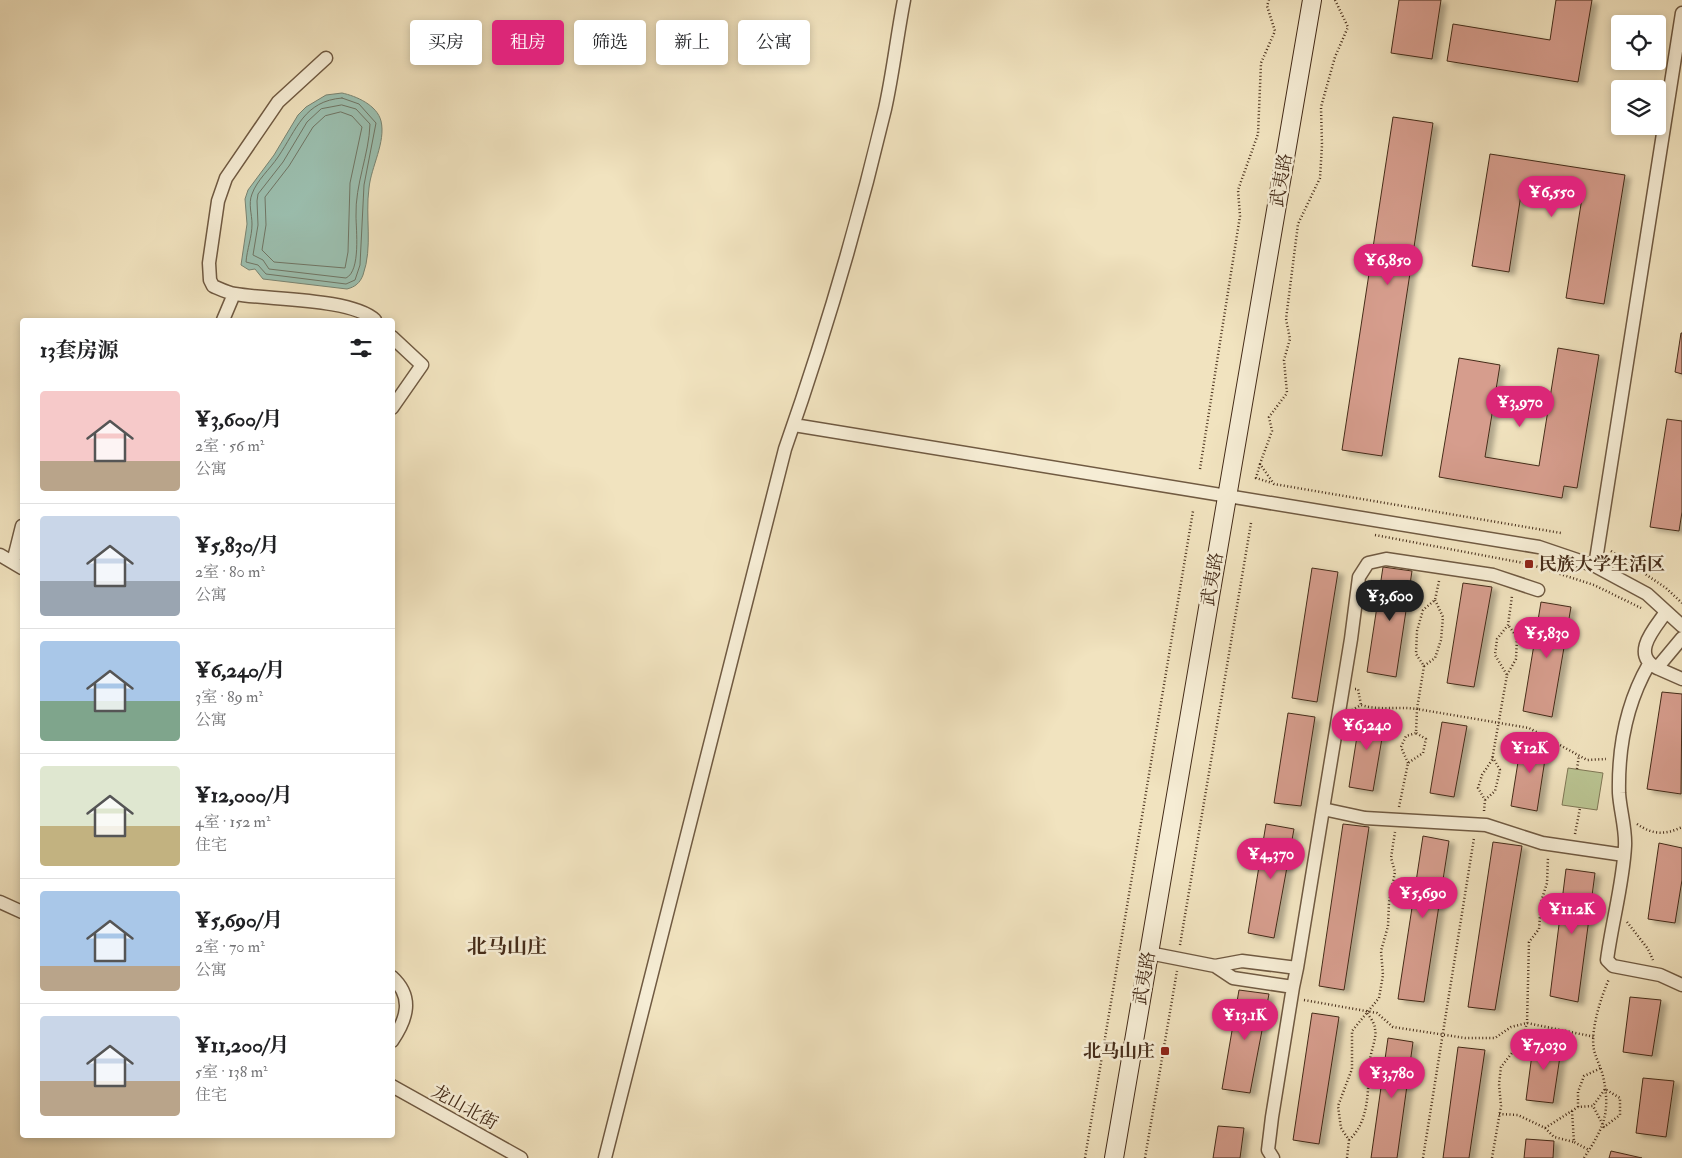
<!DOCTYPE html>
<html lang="zh">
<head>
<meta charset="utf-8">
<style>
	:root { --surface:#fff; --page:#f2f2f2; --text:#202124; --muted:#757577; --line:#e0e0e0; --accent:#db2777 }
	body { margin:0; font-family:"IM FELL Double Pica","Noto Serif SC",serif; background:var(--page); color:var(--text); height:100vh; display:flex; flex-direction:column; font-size:19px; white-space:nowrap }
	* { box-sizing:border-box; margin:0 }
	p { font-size:16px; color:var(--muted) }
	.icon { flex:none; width:28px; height:28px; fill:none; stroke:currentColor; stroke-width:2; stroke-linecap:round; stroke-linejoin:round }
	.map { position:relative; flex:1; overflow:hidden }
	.details { position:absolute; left:20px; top:318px; width:375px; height:820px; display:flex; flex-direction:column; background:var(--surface); border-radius:5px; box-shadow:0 2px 8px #0003 }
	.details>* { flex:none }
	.hud { position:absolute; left:410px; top:20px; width:475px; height:45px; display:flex; gap:10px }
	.tools { position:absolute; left:1611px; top:15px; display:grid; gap:10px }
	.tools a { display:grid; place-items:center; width:55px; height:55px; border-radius:5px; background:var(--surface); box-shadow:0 2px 8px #0003; font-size:25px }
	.price { position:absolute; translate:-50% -42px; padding:0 11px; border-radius:18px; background:var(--accent); color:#fff; font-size:16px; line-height:32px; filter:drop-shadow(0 1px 2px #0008) }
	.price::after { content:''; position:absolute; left:50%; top:30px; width:15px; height:11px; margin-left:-8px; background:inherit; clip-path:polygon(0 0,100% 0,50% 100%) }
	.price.on { background:#222; color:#fff }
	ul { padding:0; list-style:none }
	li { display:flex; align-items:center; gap:15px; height:125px; padding:0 20px }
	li+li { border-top:1px solid var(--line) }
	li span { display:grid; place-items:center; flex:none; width:140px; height:100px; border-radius:5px; color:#555 }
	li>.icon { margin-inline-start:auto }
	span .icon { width:60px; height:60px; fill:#fffc; stroke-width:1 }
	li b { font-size:21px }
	h2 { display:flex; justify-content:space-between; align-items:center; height:60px; padding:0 20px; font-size:21px }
	.chip { padding:0 18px; border-radius:5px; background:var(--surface); box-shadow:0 2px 8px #0003; font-size:18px; line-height:45px }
	.chip.on { background:var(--accent); color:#fff }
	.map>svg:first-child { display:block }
</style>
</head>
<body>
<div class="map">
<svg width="1682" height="1158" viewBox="0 0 1682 1158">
	<defs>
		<filter id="shadow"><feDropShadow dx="5.5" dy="3" stdDeviation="2.5" flood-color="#0004"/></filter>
	</defs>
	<rect width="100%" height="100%" fill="#f1e3bf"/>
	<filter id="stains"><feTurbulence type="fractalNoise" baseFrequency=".004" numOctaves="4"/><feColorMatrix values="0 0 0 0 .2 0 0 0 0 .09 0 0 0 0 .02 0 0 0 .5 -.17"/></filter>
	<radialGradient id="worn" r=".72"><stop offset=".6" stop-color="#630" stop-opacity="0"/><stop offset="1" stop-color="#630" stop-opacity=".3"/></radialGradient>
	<path fill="#bac492" stroke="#807856" d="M1568,768L1603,773L1597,810L1562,805Z"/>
	<path fill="#9bbeae" stroke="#798472" d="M342,93C356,96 377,105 381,121C386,142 371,167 369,188C365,217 373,247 363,275C360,283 355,287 347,289L263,279L255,269L249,270L241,265L247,224L245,199L248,190L274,155L298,115L306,107L326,95Z"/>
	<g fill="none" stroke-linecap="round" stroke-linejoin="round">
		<path stroke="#707564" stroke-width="1" d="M342,98L359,104L376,123L364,185L360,265L355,280L346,284L266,274L258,265L246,262C247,249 252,237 252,224C252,214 248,204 252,194C257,180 270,169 278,157C297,129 304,101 342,98Z
			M342,105L356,109L370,124C369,155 355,184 356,216C356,229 361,271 346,278L269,269L263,260L253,255L258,225L257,201L258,194L283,162L307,122L321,109Z
			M341,112L352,116L362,127L350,183L348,252L345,268L274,262L262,250L266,225L265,197L289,166L313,127L325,116Z"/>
	</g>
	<path fill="#d69d8d" stroke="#452c19" filter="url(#shadow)" d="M1399,0H1441L1432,59L1391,53Z
		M1556,0H1592L1578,82L1447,61L1453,24L1550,40Z
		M1393,117L1433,123L1382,456L1342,450Z
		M1490,154L1625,175L1604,304L1566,298L1582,198L1522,188L1509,272L1472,266Z
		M1681,333H1682V374L1675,372Z
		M1558,348L1599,355L1577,488L1564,486L1562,498L1439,477L1459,358L1500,365L1485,457L1539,466Z
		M1667,419L1682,421V512L1679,531L1650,527Z
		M1383,567L1412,571L1396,677L1367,672Z
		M1312,568L1338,572L1317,702L1292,698Z
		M1463,583L1492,587L1474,687L1447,683Z
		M1541,602L1571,607L1552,717L1523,711Z
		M1662,692L1682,694L1681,794L1647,789Z
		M1361,711L1386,715L1373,791L1349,787Z
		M1288,713L1315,717L1301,806L1274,803Z
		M1442,722L1467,726L1454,797L1430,793Z
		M1522,737L1548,740L1537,811L1511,806Z
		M1266,824L1294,829L1274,938L1248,933Z
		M1343,824L1369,827L1344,990L1319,986Z
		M1423,836L1449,841L1424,1002L1398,999Z
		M1493,842L1522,846L1495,1010L1468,1007Z
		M1659,843L1682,848V880L1675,923L1648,919Z
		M1566,869L1595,873L1578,1002L1550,996Z
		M1239,990L1269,994L1250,1093L1222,1089Z
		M1630,997L1661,1000L1652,1056L1623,1052Z
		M1312,1013L1339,1017L1319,1144L1293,1140Z
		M1388,1038L1413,1042L1397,1158H1371Z
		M1534,1039L1562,1043L1553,1103L1526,1100Z
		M1458,1047L1485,1050L1469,1158H1443Z
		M1643,1078L1674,1081L1666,1137L1636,1133Z
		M1218,1126L1244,1128L1240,1158H1213Z
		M1526,1139L1554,1141L1553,1158H1524Z
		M1611,1151L1642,1158H1609Z"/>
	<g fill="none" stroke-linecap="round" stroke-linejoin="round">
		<defs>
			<path id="minor" d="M326,58L278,102L226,178L218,201L209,263L210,280L213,286C220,289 228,293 235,294C269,300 351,298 375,320
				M223,320L234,294
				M392,337L422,365L392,408
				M794,425L1539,547L1595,566L1647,594L1682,626
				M0,555L22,568
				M13,562L22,526
				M1595,566L1682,13
				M1538,590L1493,575L1386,559L1368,563L1359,577L1351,639L1323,809L1365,818L1486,825L1542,843L1624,855
				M1666,612C1655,628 1630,654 1657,668L1682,638
				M1649,664C1626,704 1618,747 1619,793C1620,810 1626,829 1625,846C1623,884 1612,922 1607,960L1613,966L1660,975L1682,985
				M1657,668L1682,679
				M0,902L22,912
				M1149,953L1215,966L1233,978L1293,987L1297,968L1242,961L1215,966
				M1297,968L1323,809
				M392,977C414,997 407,1019 392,1041
				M392,1086L521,1158
				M605,1158L785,449C824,338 858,223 885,109C893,73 897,36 904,0
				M1273,1158L1268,1150L1272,1117L1293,987"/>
			<path id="secondary" d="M1114,1158L1312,0"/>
		</defs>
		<use href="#minor" stroke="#705a42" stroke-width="15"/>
		<use href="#secondary" stroke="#452c19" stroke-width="20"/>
		<path stroke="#452c19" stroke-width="2.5" stroke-dasharray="1 2.5" stroke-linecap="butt" d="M1335,0L1348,27L1335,57L1321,107L1322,145L1320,178L1298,224L1286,319L1290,339L1284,360L1287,393L1269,417L1272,431L1260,464L1274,484L1561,533
			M1260,464L1256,478L1272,483
			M1200,469L1240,216L1238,190L1258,134L1261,63L1275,31L1267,6L1269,0
			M1375,535L1529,564L1594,585L1641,608
			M1611,551L1666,588L1682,603
			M1439,581L1435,600L1423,610L1417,631L1416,654L1424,666L1417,709L1529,728L1587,760L1606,759
			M1424,666L1435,658L1441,640L1443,617L1435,600
			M1507,675L1516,659L1517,637L1508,625
			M1355,689H1358L1361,705
			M1352,710L1361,705C1380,711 1397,706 1417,709L1416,733L1426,739L1423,753L1408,763L1399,807
			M1408,763L1401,747L1406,736L1416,733
			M1577,769L1579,755
			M1485,800L1495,791L1500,770L1492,756
			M1484,811L1485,800L1478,788L1482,775L1492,760L1507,675L1495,655L1497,639L1508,625L1512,596
			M1637,824C1653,835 1665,835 1682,827
			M1575,834L1580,808
			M1627,922L1648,949L1653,960
			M1180,945L1251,523
			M1304,1000L1377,1013L1393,1027L1465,1038H1495L1511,1027L1527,1023L1595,1037
			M1578,1107V1092L1584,1076L1601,1068
			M1572,1111L1574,1142L1589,1150
			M1499,1114L1518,1115L1545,1128L1578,1107L1593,1106L1604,1127L1620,1115V1098L1605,1089L1593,1106
			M1545,1128L1554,1137L1574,1142
			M1349,1140C1371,1120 1367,1087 1370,1060C1371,1050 1377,1038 1375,1029C1375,1023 1369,1016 1366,1011
			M1085,1158L1193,511
			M1145,1158L1177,971
			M1347,1158L1349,1140L1341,1128L1338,1106L1352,1069V1031L1379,998L1383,975L1381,951L1388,926L1389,902L1395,872L1391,858L1395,832
			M1423,1158L1474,838
			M1492,1158L1501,1106L1499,1084L1501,1067L1522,1040L1527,1023L1529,942L1539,929L1541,902L1547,883L1548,857
			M1584,1158C1604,1127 1611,1113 1603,1076C1601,1067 1596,1059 1594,1050C1590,1031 1601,997 1609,979"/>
		<use href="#minor" stroke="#f6edd5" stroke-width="12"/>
		<use href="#secondary" stroke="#f6edd5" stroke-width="18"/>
	</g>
	<g fill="#8f2418" stroke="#f6edd5" stroke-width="2">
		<rect x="1524" y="559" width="10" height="10" rx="2.5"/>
		<rect x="1160" y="1046" width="10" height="10" rx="2.5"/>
	</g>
	<g text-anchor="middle" stroke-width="5" stroke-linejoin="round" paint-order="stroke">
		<g font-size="18" fill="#452c19" stroke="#f6edd5">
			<text transform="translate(1281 180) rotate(-80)" y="6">武夷路</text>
			<text transform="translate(1212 579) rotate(-80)" y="6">武夷路</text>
			<text transform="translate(1144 978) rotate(-80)" y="6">武夷路</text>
			<text transform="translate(465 1107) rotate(29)" y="6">龙山北街</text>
		</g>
		<g font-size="18" font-weight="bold" fill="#452c19" stroke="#f6edd5" text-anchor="start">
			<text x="1539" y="570">民族大学生活区</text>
			<text x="1155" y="1057" text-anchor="end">北马山庄</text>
		</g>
		<g font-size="20" font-weight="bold" fill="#452c19" stroke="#f6edd5">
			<text x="507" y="953">北马山庄</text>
		</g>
	</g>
	<rect width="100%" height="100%" filter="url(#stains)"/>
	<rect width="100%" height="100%" fill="url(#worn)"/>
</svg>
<div class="tools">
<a><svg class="icon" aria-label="locate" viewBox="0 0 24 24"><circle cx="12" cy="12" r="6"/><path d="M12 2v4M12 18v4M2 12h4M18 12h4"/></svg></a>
<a><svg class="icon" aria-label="layers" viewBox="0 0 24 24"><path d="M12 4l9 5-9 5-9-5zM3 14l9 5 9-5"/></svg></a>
</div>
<b class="price" style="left:1552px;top:218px">¥6,550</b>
<b class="price" style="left:1388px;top:286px">¥6,850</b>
<b class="price" style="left:1520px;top:428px">¥3,970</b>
<b class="price on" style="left:1390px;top:622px">¥3,600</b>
<b class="price" style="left:1547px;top:659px">¥5,830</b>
<b class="price" style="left:1367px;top:751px">¥6,240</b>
<b class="price" style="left:1530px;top:774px">¥12K</b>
<b class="price" style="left:1271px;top:880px">¥4,370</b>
<b class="price" style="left:1423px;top:919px">¥5,690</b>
<b class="price" style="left:1572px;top:935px">¥11.2K</b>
<b class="price" style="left:1245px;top:1041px">¥13.1K</b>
<b class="price" style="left:1544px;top:1071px">¥7,030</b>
<b class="price" style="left:1392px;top:1099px">¥3,780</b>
<div class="hud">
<a class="chip">买房</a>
<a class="chip on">租房</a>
<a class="chip">筛选</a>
<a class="chip">新上</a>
<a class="chip">公寓</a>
</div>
<section class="details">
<h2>13套房源<svg class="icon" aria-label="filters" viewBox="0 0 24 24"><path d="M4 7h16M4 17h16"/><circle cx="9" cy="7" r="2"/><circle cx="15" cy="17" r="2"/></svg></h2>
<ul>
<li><span style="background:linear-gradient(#f6c9c9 70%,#b9a48a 0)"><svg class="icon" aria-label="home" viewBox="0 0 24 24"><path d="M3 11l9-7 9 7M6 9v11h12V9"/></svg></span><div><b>¥3,600/月</b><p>2室 · 56 m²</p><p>公寓</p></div></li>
<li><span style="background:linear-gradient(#c9d6e8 65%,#9aa5b1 0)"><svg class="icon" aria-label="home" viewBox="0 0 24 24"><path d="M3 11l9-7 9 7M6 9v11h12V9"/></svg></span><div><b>¥5,830/月</b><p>2室 · 80 m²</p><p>公寓</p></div></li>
<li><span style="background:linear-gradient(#a9c7e8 60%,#7fa58c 0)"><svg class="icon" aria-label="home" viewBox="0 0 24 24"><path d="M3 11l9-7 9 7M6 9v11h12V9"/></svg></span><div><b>¥6,240/月</b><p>3室 · 89 m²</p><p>公寓</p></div></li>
<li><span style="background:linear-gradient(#dfe7d0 60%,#c2b280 0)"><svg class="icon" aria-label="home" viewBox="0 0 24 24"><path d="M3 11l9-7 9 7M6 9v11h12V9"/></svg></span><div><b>¥12,000/月</b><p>4室 · 152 m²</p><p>住宅</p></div></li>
<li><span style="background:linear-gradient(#a9c7e8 75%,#b9a48a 0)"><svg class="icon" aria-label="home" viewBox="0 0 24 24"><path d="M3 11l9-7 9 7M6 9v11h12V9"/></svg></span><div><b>¥5,690/月</b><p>2室 · 70 m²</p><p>公寓</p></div></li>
<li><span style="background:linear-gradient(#c9d6e8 65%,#b9a48a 0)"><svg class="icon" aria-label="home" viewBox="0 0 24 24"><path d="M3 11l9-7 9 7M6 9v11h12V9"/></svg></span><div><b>¥11,200/月</b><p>5室 · 138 m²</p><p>住宅</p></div></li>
</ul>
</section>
</div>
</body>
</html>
